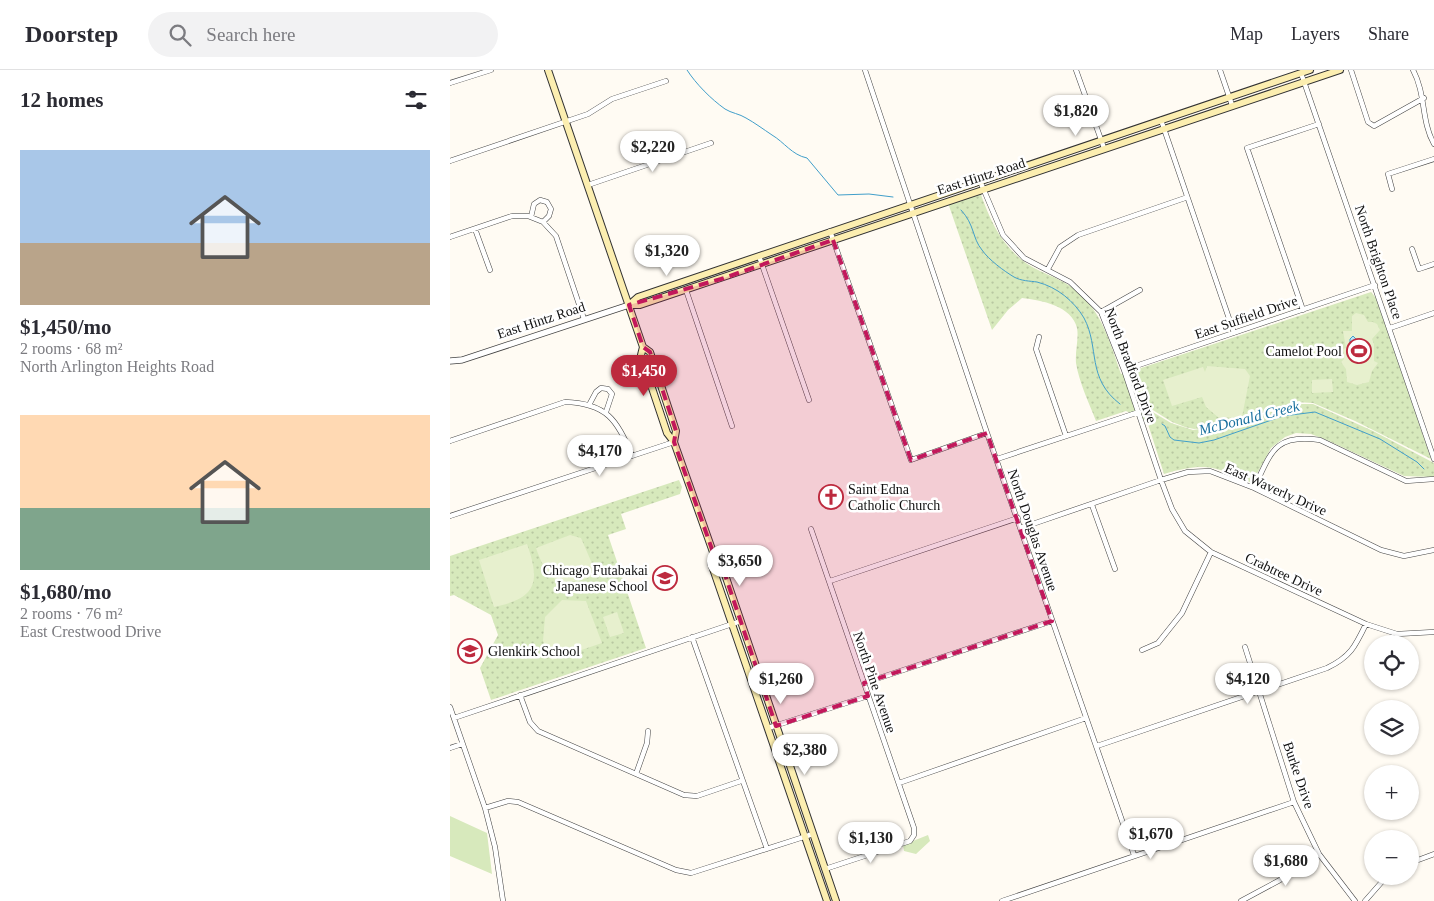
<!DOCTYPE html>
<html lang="en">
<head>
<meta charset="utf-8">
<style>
	:root { --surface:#fff; --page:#f2f2f3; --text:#2b2b33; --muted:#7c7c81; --line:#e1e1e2; --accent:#bd2a3e }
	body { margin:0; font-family:"Times New Roman",serif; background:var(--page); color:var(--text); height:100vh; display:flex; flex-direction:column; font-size:19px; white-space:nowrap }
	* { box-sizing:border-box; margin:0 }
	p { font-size:16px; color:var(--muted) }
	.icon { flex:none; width:28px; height:28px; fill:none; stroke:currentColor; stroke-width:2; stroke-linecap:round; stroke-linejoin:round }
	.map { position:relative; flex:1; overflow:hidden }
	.details { display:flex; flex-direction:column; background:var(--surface); width:450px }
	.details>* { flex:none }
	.tools { position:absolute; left:914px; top:565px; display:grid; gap:10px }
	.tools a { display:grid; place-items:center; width:55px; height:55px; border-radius:50%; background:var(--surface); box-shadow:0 1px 4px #0004; font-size:25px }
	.price { position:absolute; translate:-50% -42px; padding:0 11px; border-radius:18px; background:#fff; color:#222; font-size:16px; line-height:32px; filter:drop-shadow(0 1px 2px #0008) }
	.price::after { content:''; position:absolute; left:50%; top:30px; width:15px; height:11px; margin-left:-8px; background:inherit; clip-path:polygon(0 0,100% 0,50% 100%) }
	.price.current { background:var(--accent); color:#fff }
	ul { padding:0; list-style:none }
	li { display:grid; align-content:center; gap:10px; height:265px; padding:0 20px }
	li span { display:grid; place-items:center; height:155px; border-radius:0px; color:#555 }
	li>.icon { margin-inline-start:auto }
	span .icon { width:90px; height:90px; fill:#fffc; stroke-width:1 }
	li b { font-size:21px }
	h2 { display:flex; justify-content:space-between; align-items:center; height:60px; padding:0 20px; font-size:21px }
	header { display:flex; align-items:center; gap:30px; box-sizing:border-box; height:70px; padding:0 25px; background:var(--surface); border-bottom:1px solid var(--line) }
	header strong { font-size:24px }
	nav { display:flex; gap:28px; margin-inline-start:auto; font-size:18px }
	.search { width:350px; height:45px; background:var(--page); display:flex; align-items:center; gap:12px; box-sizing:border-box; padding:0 18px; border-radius:28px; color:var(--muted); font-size:19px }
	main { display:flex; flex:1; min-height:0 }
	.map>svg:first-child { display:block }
</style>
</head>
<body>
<header>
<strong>Doorstep</strong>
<div class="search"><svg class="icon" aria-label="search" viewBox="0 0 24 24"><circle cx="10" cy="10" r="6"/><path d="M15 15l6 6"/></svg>Search here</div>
<nav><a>Map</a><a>Layers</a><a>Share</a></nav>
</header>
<main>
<section class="details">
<h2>12 homes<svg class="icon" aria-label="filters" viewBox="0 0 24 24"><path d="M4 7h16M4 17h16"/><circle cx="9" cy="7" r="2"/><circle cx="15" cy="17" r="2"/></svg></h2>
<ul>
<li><span style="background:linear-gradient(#a9c7e8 60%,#b9a48a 0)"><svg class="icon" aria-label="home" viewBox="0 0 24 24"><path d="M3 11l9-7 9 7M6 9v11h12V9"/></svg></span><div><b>$1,450/mo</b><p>2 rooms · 68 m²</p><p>North Arlington Heights Road</p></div></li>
<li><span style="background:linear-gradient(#ffd9b3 60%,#7fa58c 0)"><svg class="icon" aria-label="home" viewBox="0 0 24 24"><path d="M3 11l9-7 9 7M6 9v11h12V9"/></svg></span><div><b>$1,680/mo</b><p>2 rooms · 76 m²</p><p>East Crestwood Drive</p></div></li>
</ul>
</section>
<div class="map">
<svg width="984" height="831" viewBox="0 0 984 831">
	<defs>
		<pattern id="park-dots" width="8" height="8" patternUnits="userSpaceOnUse" patternTransform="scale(1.25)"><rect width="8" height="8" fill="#d7e9bc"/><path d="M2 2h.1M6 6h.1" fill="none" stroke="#b8c7a1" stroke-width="1.8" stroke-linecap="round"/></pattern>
		<pattern id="water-rules" width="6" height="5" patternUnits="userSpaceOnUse" patternTransform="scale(1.25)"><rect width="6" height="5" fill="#b8e3f5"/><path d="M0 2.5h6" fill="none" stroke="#9dc2d1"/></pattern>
	</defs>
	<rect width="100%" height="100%" fill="#fffbf3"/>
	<path fill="#d7e9bc" d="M0,746L37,763L42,804L0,786Z
		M478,765L480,771L466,784L454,781L453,775Z"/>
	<path fill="url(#park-dots)" d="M530,122C542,156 556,185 590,201C603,207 616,212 627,221C652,242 661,275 671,304L684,301L696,338L721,353L743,360L783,354L846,334H863L923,361L984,393V407L954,406L879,371L861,364L846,363L835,367L821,378L802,413C763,396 756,392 714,404L697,351L676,341L646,351C639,333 629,312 626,293C625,281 629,268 627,258C622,236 591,230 572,228L558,240L542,260L498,133Z
		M921,222L926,228L981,389L905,351L863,333L846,332L785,352L756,358L744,359L735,357L722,352L698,337L685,300Z
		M229,410L232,417L230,424L171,444L176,459L158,465L196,578L41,630L30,598L48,565L41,545L4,525L0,526V486Z"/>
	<path fill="#e7f0ce" d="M906,243L914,245L918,252H923L927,254L930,260L922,269L924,274V291L928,293L922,301L919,312L907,315L897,312L896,299L891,292L894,289L893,279L896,278L893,261H902V246Z
		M757,296L795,299L800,306L792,347L769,348L756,337L752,327L722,336L713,310L753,297L755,302Z
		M882,309L883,322L862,323V310Z
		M120,465L131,468L147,505C111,517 99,516 86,478Z
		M77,474C91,513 86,528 44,537L29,490Z
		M112,530L136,531L152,573L102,590L93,571L95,547Z
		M167,542L174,563L160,567L153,547Z"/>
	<path fill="url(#water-rules)" stroke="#419fca" d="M903,266L919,282L908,294L901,287L906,282L900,275V269Z"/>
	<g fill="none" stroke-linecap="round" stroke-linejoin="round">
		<path stroke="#419fca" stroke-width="1" d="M237,0C246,14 261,29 275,39C281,43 290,44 296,48C305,53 313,59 322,65C334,72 342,85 357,88L388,125L419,124L443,127
			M511,140C525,155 522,168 532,180C539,190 554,201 564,207C571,211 580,211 587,212C607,217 624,231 634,248C650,278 636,308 670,334
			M712,354L715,356L720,367L724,370L749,373L764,370L833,346L865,342L930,369L967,392L974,399"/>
		<defs>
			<path id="minor" d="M415,0L537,363L684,785
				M626,0L654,78
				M770,0L782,35
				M901,0L918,52L924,56L974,28
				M963,0C976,24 971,51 984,74
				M851,3L984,389
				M0,13L41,0
				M711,50L784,263
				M0,91L138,44L162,29L216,11
				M530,111L553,165L574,188L620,212L651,242L674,300L711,410L722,439L735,461L761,482L916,554L947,564L984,562
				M138,115L261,73
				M942,119L938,104L984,89
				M81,147L84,134L90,130L97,132L101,139L99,146L93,152
				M25,159L40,200
				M380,161L461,390L537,363
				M0,167L62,146H78L93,152L106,166L134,249
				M962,179L969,199L984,194
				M309,186L359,330
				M598,199L610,177L628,165L735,128
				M236,220L282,356
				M853,240L797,78L869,54
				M651,242L690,220
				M940,258L984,243
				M589,267L586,279L616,366
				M674,300L925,215
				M139,335L146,322L151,318L158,319L162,324L156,342
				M0,371L115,332C156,333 168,350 182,386
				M547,389L689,342
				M804,418C821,383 824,363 870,370L956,411L984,409
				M642,435L665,499
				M0,446L224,372
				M571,458L711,410L738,402L760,401L804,418L931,480L954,486L984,480
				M361,459L464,758V765L460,771L375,799
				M380,511L568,448
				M242,567L317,779
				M795,577L844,732L869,784L905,831
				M692,580L708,573L732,543L761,482
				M414,613L602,551
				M70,625L80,652L88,661L234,725L247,726L291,711
				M0,637L35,738L45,777L53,831
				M4,648L291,551
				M318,658L418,626
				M647,676L877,598C900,587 905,577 916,554
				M0,678L12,674
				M186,704L197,673L198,661
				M449,713L636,648
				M35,738L58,731L68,732L226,800L241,803L363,764
				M960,793L984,784
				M552,831L844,732
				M791,831L830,810L869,784
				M915,831L937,806"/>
			<path id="tertiary" d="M0,291L12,290L179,235"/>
			<path id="secondary" d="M98,0L193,277L191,285L217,363L224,372L264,485L270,490L386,831
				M179,235H190L890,0
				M179,235L188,227L860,0
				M193,277L200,282L226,361L224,372
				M264,485L261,493L377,831"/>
		</defs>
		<use href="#minor" stroke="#434343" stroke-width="5.5"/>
		<use href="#tertiary" stroke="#434343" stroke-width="7"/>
		<use href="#secondary" stroke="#323232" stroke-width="8"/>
		<use href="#minor" stroke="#fff" stroke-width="4.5"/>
		<use href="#tertiary" stroke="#fff" stroke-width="5.5"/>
		<use href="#secondary" stroke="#fceeb0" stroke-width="6"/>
	</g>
	<path fill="#c2185b" fill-opacity="0.2" stroke="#c2185b" stroke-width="4" stroke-dasharray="10 6" stroke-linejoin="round" d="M383,170L461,390L537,363L602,551L414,613L418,626L326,656L270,490L264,485L224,372L226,361L200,282L193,277L179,235L271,209Z"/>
	<defs>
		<symbol id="stadium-ring" viewBox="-11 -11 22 22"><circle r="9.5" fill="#fff" stroke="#bd2a3e" stroke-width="1.5"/><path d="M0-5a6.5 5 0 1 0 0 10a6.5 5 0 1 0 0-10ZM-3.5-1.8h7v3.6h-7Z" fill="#bd2a3e"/></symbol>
		<symbol id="church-ring" viewBox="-11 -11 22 22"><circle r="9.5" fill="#fff" stroke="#bd2a3e" stroke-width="1.5"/><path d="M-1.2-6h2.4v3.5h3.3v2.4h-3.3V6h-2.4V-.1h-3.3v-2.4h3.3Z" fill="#bd2a3e"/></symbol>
		<symbol id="school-ring" viewBox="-11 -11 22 22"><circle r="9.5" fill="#fff" stroke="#bd2a3e" stroke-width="1.5"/><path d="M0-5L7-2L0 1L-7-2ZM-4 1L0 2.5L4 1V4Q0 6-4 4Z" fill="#bd2a3e"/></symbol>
	</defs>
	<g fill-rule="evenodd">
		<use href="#stadium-ring" x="895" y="267" width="28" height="28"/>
		<use href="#church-ring" x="367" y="413" width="28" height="28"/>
		<use href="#school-ring" x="201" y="494" width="28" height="28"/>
		<use href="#school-ring" x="6" y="567" width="28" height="28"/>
	</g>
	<g text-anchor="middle" stroke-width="5" stroke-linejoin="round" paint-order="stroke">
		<g font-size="14" fill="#101010" stroke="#fff">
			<text transform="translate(531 106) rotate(-18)" y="5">East Hintz Road</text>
			<text transform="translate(929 192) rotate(71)" y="5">North Brighton Place</text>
			<text transform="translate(796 247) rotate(-19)" y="5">East Suffield Drive</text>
			<text transform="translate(91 250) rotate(-18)" y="5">East Hintz Road</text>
			<text transform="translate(681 295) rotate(69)" y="5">North Bradford Drive</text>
			<text transform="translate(826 419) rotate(24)" y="5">East Waverly Drive</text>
			<text transform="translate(583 460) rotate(71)" y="5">North Douglas Avenue</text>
			<text transform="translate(834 504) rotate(25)" y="5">Crabtree Drive</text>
			<text transform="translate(425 612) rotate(71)" y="5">North Pine Avenue</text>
			<text transform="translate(849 705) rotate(71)" y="5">Burke Drive</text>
		</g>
		<g font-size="14" fill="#101010" stroke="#fff" text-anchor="end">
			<text x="892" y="286">Camelot Pool</text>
			<text x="398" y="424" text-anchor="start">Saint Edna<tspan x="398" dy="16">Catholic Church</tspan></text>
			<text x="198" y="505">Chicago Futabakai<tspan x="198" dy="16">Japanese School</tspan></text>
			<text x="38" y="586" text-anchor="start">Glenkirk School</text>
		</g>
		<g font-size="15" font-style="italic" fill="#1b719f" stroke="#fff">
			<text transform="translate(799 348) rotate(-14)" y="5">McDonald Creek</text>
		</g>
	</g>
</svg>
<div class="tools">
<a><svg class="icon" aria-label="locate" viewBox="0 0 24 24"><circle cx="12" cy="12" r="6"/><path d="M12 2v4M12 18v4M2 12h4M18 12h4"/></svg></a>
<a><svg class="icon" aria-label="layers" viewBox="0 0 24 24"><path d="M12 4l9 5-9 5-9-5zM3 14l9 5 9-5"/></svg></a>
<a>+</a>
<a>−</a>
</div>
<b class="price" style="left:626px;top:67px">$1,820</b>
<b class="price" style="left:203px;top:103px">$2,220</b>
<b class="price" style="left:217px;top:207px">$1,320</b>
<b class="price current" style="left:194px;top:327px">$1,450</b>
<b class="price" style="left:150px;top:407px">$4,170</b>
<b class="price" style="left:290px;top:517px">$3,650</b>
<b class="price" style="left:331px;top:635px">$1,260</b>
<b class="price" style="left:798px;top:635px">$4,120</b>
<b class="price" style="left:355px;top:706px">$2,380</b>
<b class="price" style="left:701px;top:790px">$1,670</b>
<b class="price" style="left:421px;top:794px">$1,130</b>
<b class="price" style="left:836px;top:817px">$1,680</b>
</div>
</main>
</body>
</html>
